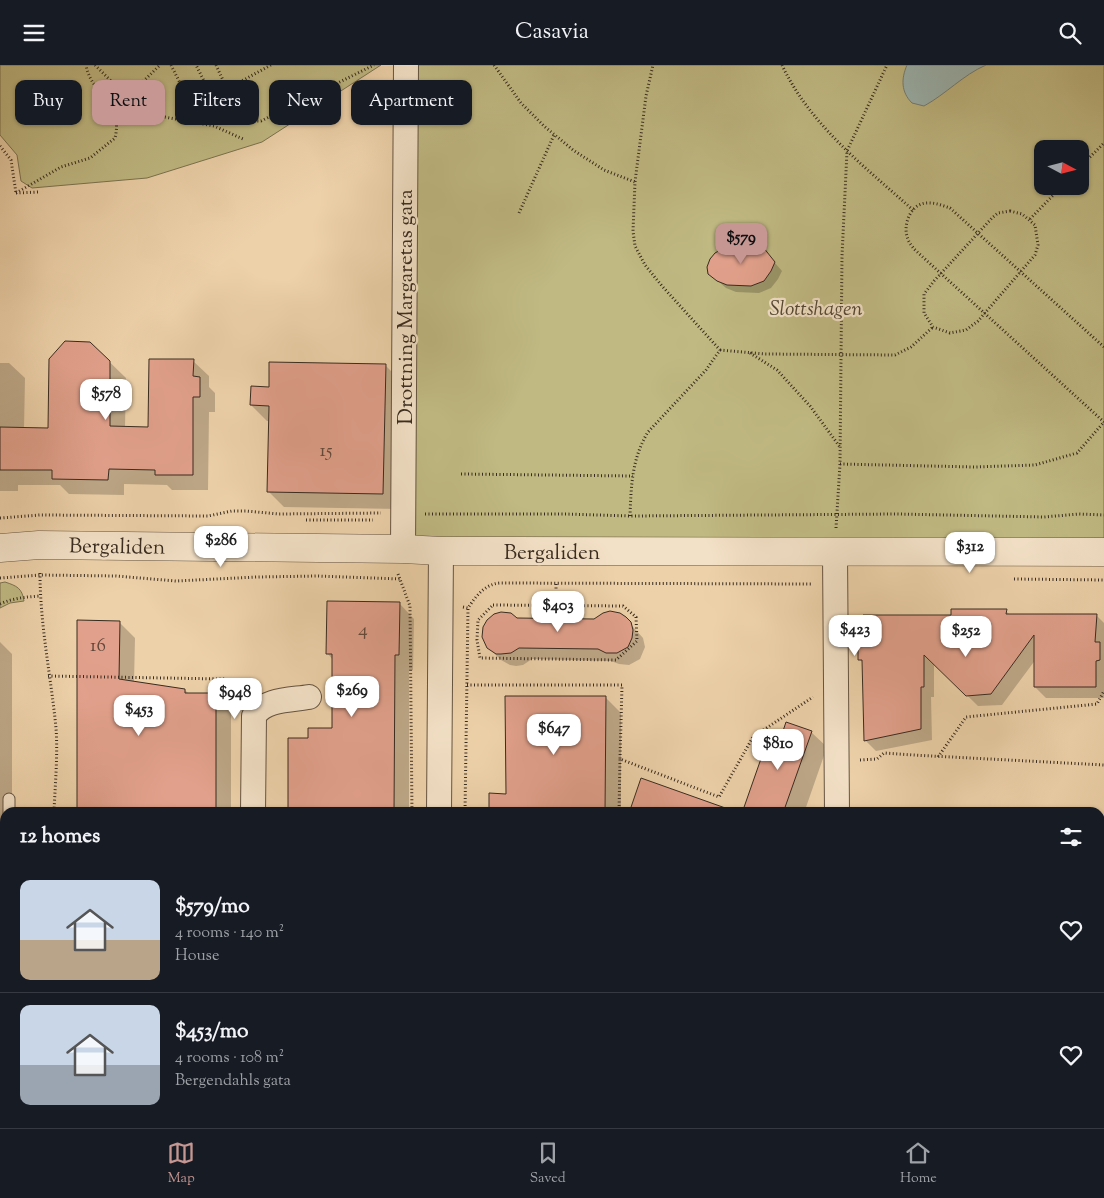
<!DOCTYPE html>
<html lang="en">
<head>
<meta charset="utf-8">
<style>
	:root { --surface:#171b24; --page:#242831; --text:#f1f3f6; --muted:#9ea1a6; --line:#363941; --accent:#c59692 }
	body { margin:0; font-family:"Sorts Mill Goudy",serif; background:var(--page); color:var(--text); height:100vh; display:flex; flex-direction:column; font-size:19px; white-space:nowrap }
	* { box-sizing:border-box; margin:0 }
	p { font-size:16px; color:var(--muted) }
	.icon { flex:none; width:28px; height:28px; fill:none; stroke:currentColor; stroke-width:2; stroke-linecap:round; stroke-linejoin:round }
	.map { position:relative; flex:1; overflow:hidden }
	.drawer { position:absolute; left:0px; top:742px; width:1105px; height:321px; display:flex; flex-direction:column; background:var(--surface); border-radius:15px 15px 0 0; box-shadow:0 1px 4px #0004 }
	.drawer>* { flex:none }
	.top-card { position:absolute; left:15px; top:15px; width:500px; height:45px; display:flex; gap:10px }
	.needle { width:32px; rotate:97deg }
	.tools { position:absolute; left:1034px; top:75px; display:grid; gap:10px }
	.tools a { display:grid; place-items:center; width:55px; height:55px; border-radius:10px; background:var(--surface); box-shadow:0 1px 4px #0004; font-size:25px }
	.price { position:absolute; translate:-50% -42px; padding:0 11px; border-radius:10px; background:#fff; color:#222; font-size:16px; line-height:32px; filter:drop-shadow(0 1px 2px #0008) }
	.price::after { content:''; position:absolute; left:50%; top:30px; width:15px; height:11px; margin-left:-8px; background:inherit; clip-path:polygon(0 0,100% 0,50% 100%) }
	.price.active { background:var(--accent); color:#111 }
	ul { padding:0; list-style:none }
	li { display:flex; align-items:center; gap:15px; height:125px; padding:0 20px }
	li+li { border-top:1px solid var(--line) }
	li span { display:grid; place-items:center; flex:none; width:140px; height:100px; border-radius:10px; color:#555 }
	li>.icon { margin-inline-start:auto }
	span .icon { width:60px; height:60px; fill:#fffc; stroke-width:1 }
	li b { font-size:21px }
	h2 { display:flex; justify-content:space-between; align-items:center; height:60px; padding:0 20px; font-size:21px }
	.pill { padding:0 18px; border-radius:10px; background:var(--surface); box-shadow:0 1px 4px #0004; font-size:18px; line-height:45px }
	.pill.active { background:var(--accent); color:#111 }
	header { display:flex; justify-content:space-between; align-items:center; height:65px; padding:0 20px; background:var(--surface); font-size:22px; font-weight:600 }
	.dock { display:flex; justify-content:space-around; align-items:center; height:70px; border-top:1px solid var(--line); background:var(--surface); font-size:14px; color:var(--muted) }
	.dock a { display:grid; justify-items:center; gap:2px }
	.dock .active { color:var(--accent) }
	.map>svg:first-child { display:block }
</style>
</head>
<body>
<header><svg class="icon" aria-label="menu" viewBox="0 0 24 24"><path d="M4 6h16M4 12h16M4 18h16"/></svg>Casavia<svg class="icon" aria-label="search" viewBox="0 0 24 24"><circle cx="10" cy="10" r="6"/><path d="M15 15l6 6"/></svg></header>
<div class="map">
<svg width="1104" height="1063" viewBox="0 0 1104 1063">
	<rect width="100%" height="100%" fill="#edd1a9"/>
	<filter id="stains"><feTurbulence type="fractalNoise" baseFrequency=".004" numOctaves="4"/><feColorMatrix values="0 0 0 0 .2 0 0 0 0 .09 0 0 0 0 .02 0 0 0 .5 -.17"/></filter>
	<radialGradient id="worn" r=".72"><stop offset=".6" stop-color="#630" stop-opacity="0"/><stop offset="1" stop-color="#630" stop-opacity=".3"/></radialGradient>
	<path fill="#c0b982" stroke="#7c7251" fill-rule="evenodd" d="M0,0H381L262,77L147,113L32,123L21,116L17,90L0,70Z
		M406,0H1104V487L404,481ZM1042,84H1080V121H1042Z
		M5,517C17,521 22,523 24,536L10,538L0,543V518Z"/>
	<path fill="#9bb5b1" stroke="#737e77" d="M907,0H986C963,10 946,29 924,41L912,38C901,27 901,14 907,0Z"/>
	<path fill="#0003" d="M762,183L782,206L778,214L771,223L759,228L736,227L726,223L709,208Z
		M90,278L126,313L125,363H150L193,296L209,311V322L215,328V347H209L208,425H172L167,420L124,419V430L69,429L60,420H18V426H0V298H9L25,313L24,364H49Z
		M385,300L401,316L398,444L284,442L268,426L270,356H267L251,340Z
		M399,538L414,554L413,605H409V748H289L309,674L333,664V595L328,589Z
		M1006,546L1011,551L1096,550L1104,558V633H1046L1035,622L1036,594L1002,640L978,641L934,598V632H931L932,675L876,686L865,675L864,599L859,594L952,551Z
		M625,553L643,573L645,582L640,594L629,600L619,599L611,596L532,594L523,600L516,601L510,600L501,595L488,582L517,554L594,555Z
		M120,558L135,573L134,617L185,625L189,629H216L231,645V748H78Z
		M0,577L12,589V748H5V842H0Z
		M605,632L621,648V748H490Z
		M811,667L827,682L804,748H743L782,673Z
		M1100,896L1104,898V948L1100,946Z
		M1100,1024L1104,1025V1063H966L962,1059H1100Z
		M247,1059H398L402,1063H243Z
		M558,1059H720L725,1063H565Z
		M756,1059H807V1063H756Z
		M890,1059H916L921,1063H890Z"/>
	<path fill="#e1a08b" stroke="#382b20" d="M744,178L755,179L763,182L775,197L771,206L764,216L751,221L727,220L717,216L708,209L707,202L710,194L715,188L724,183Z
		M65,276L90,277L110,296V361L148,362L149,294H194L193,311L200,312V332H193V410H155V405L109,404L108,415L52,414V405H0V362L48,363L49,294Z
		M269,297L386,299L383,429L267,427L269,341L250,340L251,321L269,322Z
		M327,536L400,537L399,590H395L394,748H288V673H308V663H332V589H326Z
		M951,544H1007L1006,549H1097L1095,577H1100V595L1096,596V622H1034V570L991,629L966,631L924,590V622H921V664L864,676L862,595H858V577H862L863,550H951Z
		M610,546L620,548L626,552L631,557L633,565L632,573L628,582L617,588H606L598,584L519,583L511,588L501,589H496L487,583L482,572L483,562L487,555L494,549L501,547L511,548L517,553L594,554L603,548Z
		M77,555L120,556L119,614L185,624V628H216V748H77Z
		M505,631H606L605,748H489V728L506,729Z
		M786,657L812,666L783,748H742L770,668L781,672Z
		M641,713L731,745V748H629Z"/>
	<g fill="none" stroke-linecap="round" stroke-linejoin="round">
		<defs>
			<path id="service" d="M9,748V734
				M3,928L5,843
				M0,1048L5,1050
				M94,1063V1059"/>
			<path id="minor" d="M403,484L406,0
				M835,488L837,748
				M253,748L254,651C264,634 291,635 309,632
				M439,748L441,486
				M1100,989L1104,990
				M490,1059L496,1063
				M421,1063L423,1059
				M837,1063V1059"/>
			<path id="tertiary" d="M0,483L39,480L403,484L441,486L1104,487"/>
		</defs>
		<use href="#service" stroke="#655442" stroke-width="13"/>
		<use href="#minor" stroke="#655442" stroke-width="26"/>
		<use href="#tertiary" stroke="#655442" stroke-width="29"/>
		<path stroke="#382b20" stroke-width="3" stroke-dasharray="1 2.5" stroke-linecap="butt" d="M95,0L111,16L123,36L131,41L159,51L214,61L243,74
			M171,0L186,30L205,18L196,0
			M216,0L227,24L204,38L216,55L261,56L374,0
			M494,0L521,38L544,61L573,85L604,105L635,117
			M782,0C810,60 865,102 913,145
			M196,24L204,38
			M227,24L271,0
			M123,36L160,0
			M0,81L11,95L16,128
			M1080,102L1104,78
			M16,128L61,102L90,93L115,73C124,36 91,30 86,0
			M16,128L39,127
			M1010,146L1022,149L1035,160L1038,180L1035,190L978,256L966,265L950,268L933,262L924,248V229L934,216L992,153L998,148Z
			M519,148L554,70
			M1030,154L1062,121
			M1104,282L950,143C941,140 929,135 919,140C908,146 903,163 908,174C909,178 912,181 914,184L1104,357
			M720,285L765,289L895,290L911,282L933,262
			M750,288L777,305L810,341L840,382
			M840,399L974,402L1035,400L1077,388L1104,357
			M461,409L633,411
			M425,449H565L630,451L897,449L1044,452L1079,449L1104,450
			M630,451C631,421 632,393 648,367L706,305L720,285L662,221L645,200L635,181L633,166L635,117L646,31L653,0
			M0,453L40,450L208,451L232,446H246L279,449L381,448
			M306,455H373
			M836,463L840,399L842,191L847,86L887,0
			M40,508C40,560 51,612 56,663C58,691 55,720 54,748
			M398,509L410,541L412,748
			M0,513L40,510L116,511L176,516L257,512L318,511L400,514
			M1014,514L1104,515
			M0,539C13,533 26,532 40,531
			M493,540L623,541L636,552L637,576L616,595L480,593L477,575L478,555Z
			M556,541V518
			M463,542L468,543C476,531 485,519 500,518L812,519
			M48,611L223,614L237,620L243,627
			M467,620H622L620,694L719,732L753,672L813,632
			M938,692L966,652L1097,639L1104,626
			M860,695L877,694L884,688L913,690L1104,700
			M465,748L468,543
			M619,748L620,694
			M1100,849L1104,832
			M118,1059V1063
			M182,1063L184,1059
			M392,1063L396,1059"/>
		<use href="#service" stroke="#f3e1c7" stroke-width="11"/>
		<use href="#minor" stroke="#f3e1c7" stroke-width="24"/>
		<use href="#tertiary" stroke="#f3e1c7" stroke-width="28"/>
	</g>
	<g text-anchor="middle" stroke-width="4.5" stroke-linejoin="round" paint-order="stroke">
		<g font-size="19" fill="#62483b">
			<text x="326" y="391">15</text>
			<text x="363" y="570">4</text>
			<text x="98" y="586">16</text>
		</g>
		<g font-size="21" fill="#382b20" stroke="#f3e1c7">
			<text transform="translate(405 242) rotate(-90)" y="7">Drottning Margaretas gata</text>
			<text transform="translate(117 481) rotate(1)" y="7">Bergaliden</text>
			<text x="552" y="494">Bergaliden</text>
		</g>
		<g font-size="21" font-style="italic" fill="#534734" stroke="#f3e1c7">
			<text x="816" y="250">Slottshagen</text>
		</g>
	</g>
	<rect width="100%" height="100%" filter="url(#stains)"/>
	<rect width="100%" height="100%" fill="url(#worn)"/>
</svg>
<div class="tools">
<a><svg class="needle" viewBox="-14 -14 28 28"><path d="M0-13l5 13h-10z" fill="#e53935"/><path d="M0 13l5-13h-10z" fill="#9ea1a6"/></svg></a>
</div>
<b class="price active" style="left:741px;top:200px">$579</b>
<b class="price" style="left:106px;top:356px">$578</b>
<b class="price" style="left:221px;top:503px">$286</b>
<b class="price" style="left:970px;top:509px">$312</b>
<b class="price" style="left:558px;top:568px">$403</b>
<b class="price" style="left:855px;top:592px">$423</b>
<b class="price" style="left:966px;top:593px">$252</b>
<b class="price" style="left:352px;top:653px">$269</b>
<b class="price" style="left:235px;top:655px">$948</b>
<b class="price" style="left:139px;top:672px">$453</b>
<b class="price" style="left:554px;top:691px">$647</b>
<b class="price" style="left:778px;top:706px">$810</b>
<div class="top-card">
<a class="pill">Buy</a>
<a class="pill active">Rent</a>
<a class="pill">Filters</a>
<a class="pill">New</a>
<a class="pill">Apartment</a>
</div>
<section class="drawer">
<h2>12 homes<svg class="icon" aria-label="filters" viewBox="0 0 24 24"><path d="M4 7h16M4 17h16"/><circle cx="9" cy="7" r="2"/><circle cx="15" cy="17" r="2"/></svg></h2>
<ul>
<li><span style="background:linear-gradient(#c9d6e8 60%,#b9a48a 0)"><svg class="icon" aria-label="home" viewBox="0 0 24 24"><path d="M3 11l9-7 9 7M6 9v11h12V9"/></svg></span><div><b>$579/mo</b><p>4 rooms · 140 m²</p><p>House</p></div><svg class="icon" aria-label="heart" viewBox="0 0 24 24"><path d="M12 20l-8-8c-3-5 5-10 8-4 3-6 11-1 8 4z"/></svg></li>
<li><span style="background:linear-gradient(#c9d6e8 60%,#9aa5b1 0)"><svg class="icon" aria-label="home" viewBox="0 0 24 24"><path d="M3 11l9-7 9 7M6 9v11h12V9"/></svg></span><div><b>$453/mo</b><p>4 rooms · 108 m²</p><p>Bergendahls gata</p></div><svg class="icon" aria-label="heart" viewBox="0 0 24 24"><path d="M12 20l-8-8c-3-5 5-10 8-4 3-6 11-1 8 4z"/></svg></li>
</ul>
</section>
</div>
<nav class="dock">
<a class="active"><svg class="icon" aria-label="map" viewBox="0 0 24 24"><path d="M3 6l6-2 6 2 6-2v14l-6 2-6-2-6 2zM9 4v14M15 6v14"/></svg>Map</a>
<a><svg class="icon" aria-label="saved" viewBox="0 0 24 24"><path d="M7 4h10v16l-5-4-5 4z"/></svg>Saved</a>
<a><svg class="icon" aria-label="home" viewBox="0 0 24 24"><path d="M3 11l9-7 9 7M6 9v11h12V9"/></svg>Home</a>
</nav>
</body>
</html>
